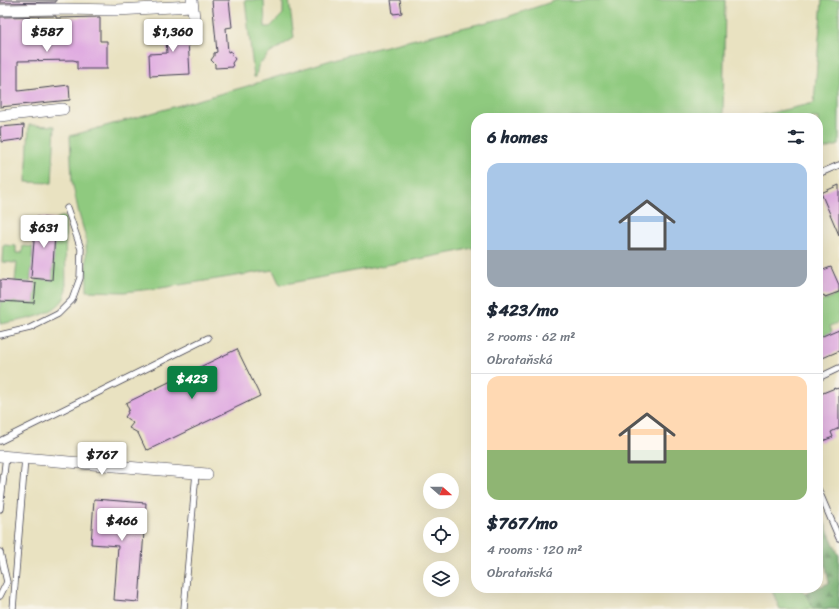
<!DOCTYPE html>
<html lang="en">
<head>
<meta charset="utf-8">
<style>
	:root { --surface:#fff; --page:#f2f2f3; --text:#1f2937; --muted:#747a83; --line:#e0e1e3; --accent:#0b8043 }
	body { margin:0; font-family:Sriracha,sans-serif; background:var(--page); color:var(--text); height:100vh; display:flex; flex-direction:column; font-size:15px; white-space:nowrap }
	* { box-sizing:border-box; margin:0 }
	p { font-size:13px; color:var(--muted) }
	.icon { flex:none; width:22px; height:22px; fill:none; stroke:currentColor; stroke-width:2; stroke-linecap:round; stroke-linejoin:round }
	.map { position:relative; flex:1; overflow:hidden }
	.sheet { position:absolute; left:471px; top:113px; width:352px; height:480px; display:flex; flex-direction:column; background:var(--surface); border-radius:16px; box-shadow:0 4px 16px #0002 }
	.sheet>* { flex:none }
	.needle { width:26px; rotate:111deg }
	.fabs { position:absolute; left:423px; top:473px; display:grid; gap:8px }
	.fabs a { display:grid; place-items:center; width:36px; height:36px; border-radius:50%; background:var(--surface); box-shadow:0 4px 16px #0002; font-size:20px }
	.price { position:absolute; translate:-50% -34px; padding:0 9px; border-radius:4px; background:#fff; color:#222; font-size:13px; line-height:26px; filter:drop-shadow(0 1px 2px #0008) }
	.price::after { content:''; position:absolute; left:50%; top:24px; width:12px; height:9px; margin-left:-6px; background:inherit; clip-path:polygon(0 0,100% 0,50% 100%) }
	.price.on { background:var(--accent); color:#fff }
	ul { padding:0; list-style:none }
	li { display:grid; align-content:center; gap:8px; height:212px; padding:0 16px }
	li+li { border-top:1px solid var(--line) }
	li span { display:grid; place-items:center; height:124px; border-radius:12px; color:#555 }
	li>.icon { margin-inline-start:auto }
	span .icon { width:72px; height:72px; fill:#fffc; stroke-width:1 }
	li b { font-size:17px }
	h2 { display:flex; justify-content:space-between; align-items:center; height:48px; padding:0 16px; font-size:17px }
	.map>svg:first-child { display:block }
</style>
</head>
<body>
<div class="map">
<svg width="839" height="609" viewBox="0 0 839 609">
	<defs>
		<pattern id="forest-firs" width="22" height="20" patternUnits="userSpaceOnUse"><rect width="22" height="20" fill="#73ae6e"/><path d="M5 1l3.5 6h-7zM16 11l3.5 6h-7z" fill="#5e8d5c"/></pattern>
	</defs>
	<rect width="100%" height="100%" fill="#f7f3e8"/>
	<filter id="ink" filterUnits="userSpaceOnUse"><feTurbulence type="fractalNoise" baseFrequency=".025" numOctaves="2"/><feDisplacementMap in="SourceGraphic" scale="8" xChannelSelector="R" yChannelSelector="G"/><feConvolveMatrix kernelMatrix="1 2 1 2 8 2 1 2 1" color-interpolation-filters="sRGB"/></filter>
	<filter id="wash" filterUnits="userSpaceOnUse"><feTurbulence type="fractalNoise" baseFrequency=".012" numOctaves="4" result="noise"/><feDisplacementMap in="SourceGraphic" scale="16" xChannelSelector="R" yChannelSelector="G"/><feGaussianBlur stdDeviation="0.9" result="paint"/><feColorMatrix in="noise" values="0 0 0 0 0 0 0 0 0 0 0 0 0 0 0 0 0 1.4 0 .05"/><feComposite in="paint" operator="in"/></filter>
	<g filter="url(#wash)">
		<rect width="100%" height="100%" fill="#e9e2c1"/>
		<path fill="#8fca7f" stroke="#58765d" d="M245,0H264L265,27H270L283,14V0H289L294,38L269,54L258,66L256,77H254Z
			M557,0H725L723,118H476V247L456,252L280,285L273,270L161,288L124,292L87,291L86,238L79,214L72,181L70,136L244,87L344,56L504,18Z
			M822,0H839V145L818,151V118H749L814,103Z
			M29,125L55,126L52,183L26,182Z
			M61,217H65L66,291C65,294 65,297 63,300C49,318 21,320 0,324V301L34,303L36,279L52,280L56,219Z
			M3,245L16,246V253H22L23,246L33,247L32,258H34L32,268L30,284L16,283V281H15L17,263L2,262Z
			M839,294V322L830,326L832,332L818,338V303Z
			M771,588H799L805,593L814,609H780Z"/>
		<path fill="url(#forest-firs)" stroke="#4a6854" d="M818,508L839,556V609H814L805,593L829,583L821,540L818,535Z"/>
		<g id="blocks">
			<path fill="#e0ace1" d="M0,0H56V2L0,3Z
				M212,0H229L232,27L226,28L228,52L231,51L232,55L235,59L232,63L233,67L215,68V64L211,60L214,56V53L217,52Z
				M391,0H400L402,13L393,14Z
				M56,16V18L100,17V41H107V69H77V61L73,60L18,61V91L69,85L70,100L0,107V17Z
				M187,23L190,74L150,76L149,54L167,53L165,24Z
				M24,125L23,139L1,142L0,127Z
				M839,185V235L821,193Z
				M36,217L56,219L52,280L31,278Z
				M831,267L839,285V292L825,297L824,295L818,298V272Z
				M0,280L36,283L34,303L0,301Z
				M839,329V351L818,360V338Z
				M237,349L260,396L148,450V449L146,450L138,433L129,428L133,423L125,417L128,413L127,411L129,410L126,403Z
				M835,388V389L839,388V428L831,432L833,437L820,442L818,438V395Z
				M94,499L146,503L139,602L114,600L118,546L91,544Z"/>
		</g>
	</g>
	<g filter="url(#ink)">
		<use href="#blocks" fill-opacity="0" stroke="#403f4f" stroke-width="1"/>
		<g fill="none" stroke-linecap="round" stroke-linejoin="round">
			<defs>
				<path id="lane" d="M818,174L839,165
					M0,335L30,328L58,314L72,300L80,278L81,249L67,208
					M818,378L839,368
					M0,441L208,338
					M818,489L839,538
					M0,509L6,456
					M0,552L7,582L0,596
					M13,609L25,458
					M184,609L196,473"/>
				<path id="street" d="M192,0L196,35
					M0,10L64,9L117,10L192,6
					M0,116L63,109
					M0,456L207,474"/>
			</defs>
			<use href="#lane" stroke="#403f4f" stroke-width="7"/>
			<use href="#street" stroke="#403f4f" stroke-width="12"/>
			<use href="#lane" stroke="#fff" stroke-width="5.5"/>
			<use href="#street" stroke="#fff" stroke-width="11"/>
		</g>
	</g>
</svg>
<div class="fabs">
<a><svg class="needle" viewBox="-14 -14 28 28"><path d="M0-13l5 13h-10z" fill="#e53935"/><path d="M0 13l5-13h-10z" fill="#747a83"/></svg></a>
<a><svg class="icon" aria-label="locate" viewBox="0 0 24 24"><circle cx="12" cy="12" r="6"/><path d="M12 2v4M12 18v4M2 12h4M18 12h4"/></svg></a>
<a><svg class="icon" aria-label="layers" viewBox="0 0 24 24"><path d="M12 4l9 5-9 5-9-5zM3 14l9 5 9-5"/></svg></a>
</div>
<b class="price" style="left:47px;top:53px">$587</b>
<b class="price" style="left:173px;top:53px">$1,360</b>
<b class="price" style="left:44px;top:249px">$631</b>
<b class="price on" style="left:192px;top:400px">$423</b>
<b class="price" style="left:102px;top:476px">$767</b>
<b class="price" style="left:122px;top:542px">$466</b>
<section class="sheet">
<h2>6 homes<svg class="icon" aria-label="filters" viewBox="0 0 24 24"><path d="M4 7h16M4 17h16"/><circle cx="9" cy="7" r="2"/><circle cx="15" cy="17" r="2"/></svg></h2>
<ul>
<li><span style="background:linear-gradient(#a9c7e8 70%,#9aa5b1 0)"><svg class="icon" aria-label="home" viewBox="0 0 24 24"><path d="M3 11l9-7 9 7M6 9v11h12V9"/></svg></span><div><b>$423/mo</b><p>2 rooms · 62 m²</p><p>Obrataňská</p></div></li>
<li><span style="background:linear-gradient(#ffd9b3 60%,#8fb573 0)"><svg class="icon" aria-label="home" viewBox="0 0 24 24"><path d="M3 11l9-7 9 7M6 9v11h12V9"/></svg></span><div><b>$767/mo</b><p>4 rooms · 120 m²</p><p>Obrataňská</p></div></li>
</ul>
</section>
</div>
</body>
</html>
